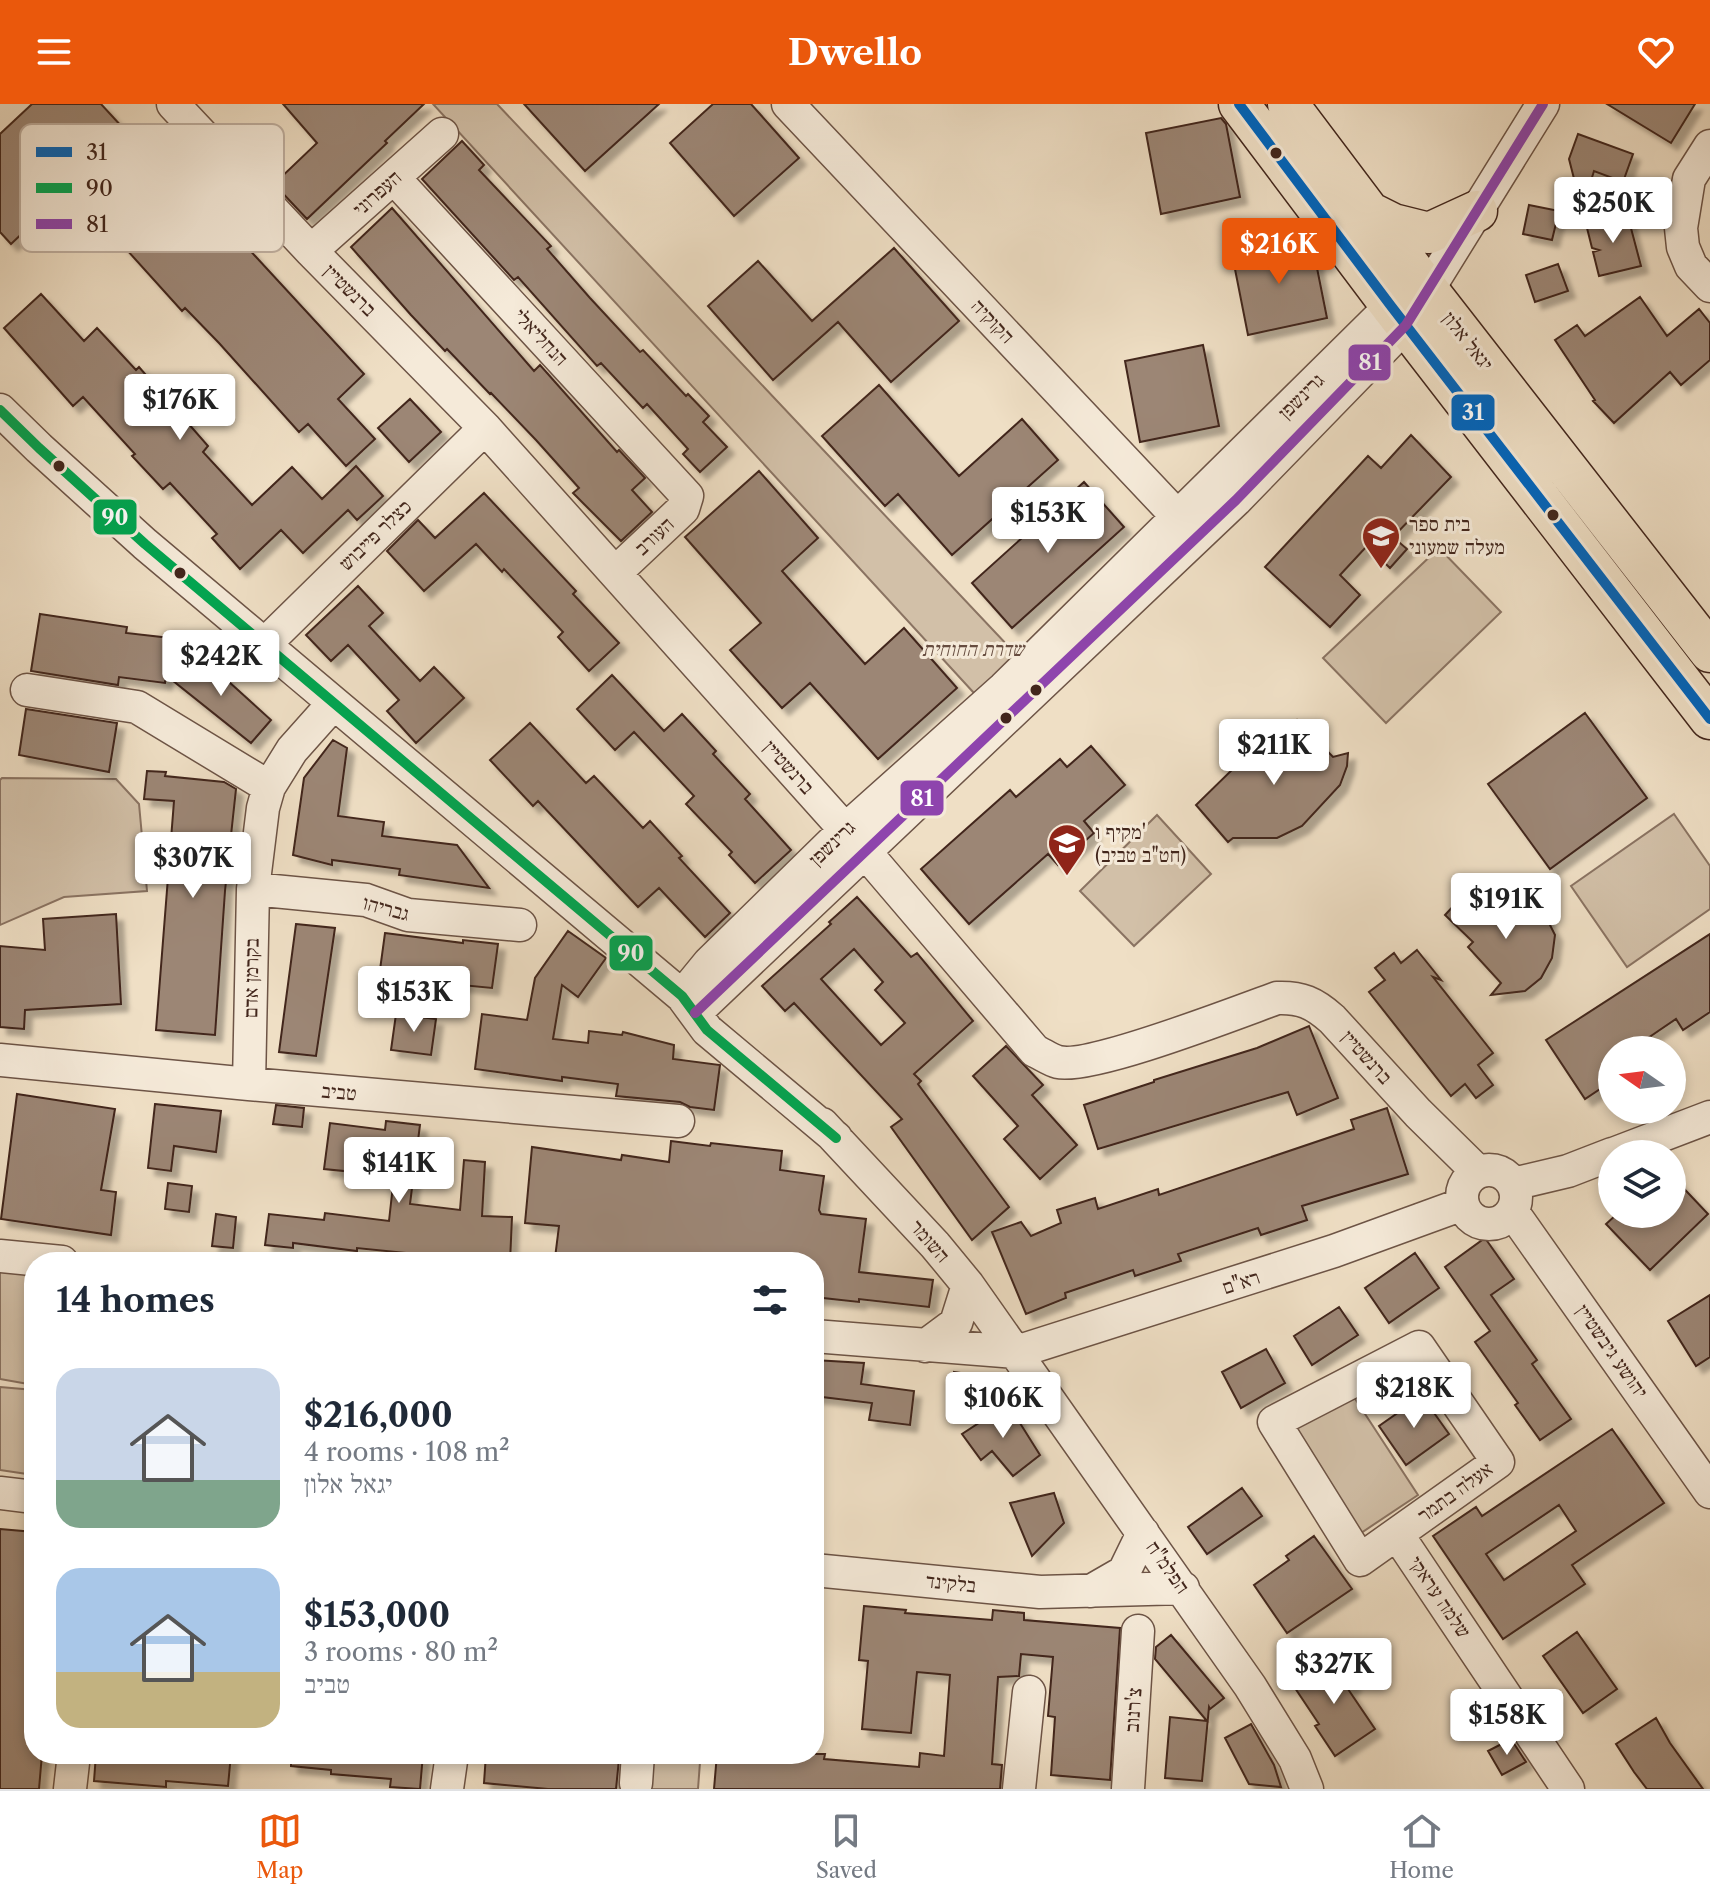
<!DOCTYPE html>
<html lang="en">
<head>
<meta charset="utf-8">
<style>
	:root { --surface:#fff; --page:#f2f2f3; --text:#1f2937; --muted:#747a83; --line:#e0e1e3; --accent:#ea580c }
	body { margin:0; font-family:"Libre Caslon Text","Frank Ruhl Libre",serif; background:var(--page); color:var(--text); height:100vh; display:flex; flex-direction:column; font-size:30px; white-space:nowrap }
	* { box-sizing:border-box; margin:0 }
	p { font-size:26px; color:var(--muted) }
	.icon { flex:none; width:44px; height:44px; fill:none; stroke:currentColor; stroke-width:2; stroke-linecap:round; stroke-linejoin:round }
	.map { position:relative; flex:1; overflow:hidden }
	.panel { position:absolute; left:24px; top:1148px; width:800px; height:512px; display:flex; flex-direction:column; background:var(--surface); border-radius:32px; box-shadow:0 4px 12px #0003 }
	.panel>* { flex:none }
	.needle { width:52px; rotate:284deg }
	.controls { position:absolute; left:1598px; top:932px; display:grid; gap:16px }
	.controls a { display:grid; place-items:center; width:88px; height:88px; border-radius:50%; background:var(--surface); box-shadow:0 4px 12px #0003; font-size:40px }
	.price { position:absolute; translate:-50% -68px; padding:0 18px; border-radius:8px; background:#fff; color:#222; font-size:26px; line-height:52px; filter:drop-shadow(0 2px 4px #0008) }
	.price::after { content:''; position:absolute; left:50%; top:48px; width:24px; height:18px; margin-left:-12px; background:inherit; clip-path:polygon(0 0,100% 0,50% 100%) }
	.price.selected { background:var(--accent); color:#fff }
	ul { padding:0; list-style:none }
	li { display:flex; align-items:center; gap:24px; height:200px; padding:0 32px }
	li span { display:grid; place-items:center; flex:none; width:224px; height:160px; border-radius:24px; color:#555 }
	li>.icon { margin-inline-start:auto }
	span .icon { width:96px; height:96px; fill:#fffc; stroke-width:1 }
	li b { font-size:34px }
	h2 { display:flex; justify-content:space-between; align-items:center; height:96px; padding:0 32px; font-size:34px }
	header { display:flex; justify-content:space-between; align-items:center; height:104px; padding:0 32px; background:var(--accent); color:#fff; font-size:36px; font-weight:800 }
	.tab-bar { display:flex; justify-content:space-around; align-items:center; height:112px; border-top:2px solid var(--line); background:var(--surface); font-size:22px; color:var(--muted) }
	.tab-bar a { display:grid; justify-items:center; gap:4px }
	.tab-bar .selected { color:var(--accent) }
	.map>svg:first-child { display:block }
</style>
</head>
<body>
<header><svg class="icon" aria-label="menu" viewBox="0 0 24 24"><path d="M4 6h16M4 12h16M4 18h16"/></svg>Dwello<svg class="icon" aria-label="heart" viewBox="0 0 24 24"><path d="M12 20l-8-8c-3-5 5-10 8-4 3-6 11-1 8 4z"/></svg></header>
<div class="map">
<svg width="1710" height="1685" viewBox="0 0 1710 1685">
	<defs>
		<filter id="shadow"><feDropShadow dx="7" dy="7" stdDeviation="2" flood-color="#0004"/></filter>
	</defs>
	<rect width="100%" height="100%" fill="#efdfc5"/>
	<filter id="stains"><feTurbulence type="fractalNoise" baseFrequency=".0025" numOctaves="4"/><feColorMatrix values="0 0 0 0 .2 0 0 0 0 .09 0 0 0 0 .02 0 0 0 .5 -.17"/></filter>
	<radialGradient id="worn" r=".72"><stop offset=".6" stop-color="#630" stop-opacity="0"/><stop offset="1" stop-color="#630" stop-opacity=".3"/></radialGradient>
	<path fill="#d2c0a8" stroke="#8a7362" stroke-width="2" d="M433,0H497L1027,562L985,601Z
		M1439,444L1501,508L1386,619L1323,554Z
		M2,674L116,675L139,700L147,787L64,793L0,821V676Z
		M1674,710L1710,762V805L1627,863L1571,782Z
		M1157,711L1211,770L1134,842L1080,787Z
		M0,1165L34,1168V1281L0,1275Z
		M0,1283L34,1286V1371L0,1366Z
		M1350,1287L1418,1391L1358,1431L1290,1320Z
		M647,1654L700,1658L698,1685H644Z"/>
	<path fill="#9c8674" stroke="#42261c" stroke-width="2" fill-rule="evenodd" filter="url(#shadow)" d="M32,0H101L135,37L147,25L248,138L245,141L364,270L338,295L375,335L346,362L308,320L299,328L219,239L185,204L182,207L108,125L103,129L66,88L11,140L0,128V30Z
		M283,0H424L385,37L387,39L307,115L274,80L317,39Z
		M524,0H659L585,67Z
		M713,0H751L799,54L734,112L670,39Z
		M1607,0H1695L1671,39Z
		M1221,14L1226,20L1240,93L1161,110L1146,29Z
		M1578,30L1633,50L1623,78L1594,67L1582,106L1569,55Z
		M462,37L484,61L479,66L551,142L547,145L590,194L640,248L643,246L686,292L688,290L709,312L703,318L727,343L700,368L683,350L688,345L647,300L643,304L601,259L597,262L518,173L514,176L422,75Z
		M1529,101L1559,107L1552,136L1523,130Z
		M392,104L534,267L540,261L617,348L619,346L645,374L632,386L652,408L621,437L573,389L579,384L536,336L491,289L490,290L447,245L445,247L411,211L351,143Z
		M1627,109L1641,162L1599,172L1593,148L1599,146L1592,144L1586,120Z
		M1311,134L1327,214L1248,231L1232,150Z
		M894,144L959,217L891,278L838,218L773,276L708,202L758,157L812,217Z
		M1558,160L1568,187L1535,198L1526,171Z
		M41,190L84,237L97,224L136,266L139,263L208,342L203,348L252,401L292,363L322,395L356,362L383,392L357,416L348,406L303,449L281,426L240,465L212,434L217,430L170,379L163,385L132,352L135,350L83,293L73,302L4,224Z
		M1640,193L1667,232L1699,205L1710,219V256L1681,281L1670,268L1614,319L1593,297L1595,296L1555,236L1577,221L1585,232Z
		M1203,241L1219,322L1140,338L1125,257Z
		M879,281L959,372L1022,315L1058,356L952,451L898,390L885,402L822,332Z
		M410,295L441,328L409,358L378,324Z
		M1411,331L1451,373L1393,433L1407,445L1390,464L1367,442L1340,471L1360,491L1330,523L1265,463L1368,352L1381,364Z
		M759,367L818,434L782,467L865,560L904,524L957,584L878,655L810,579L782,604L730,546L761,519L685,433Z
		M1084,378L1124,423L1012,524L972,479Z
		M484,389L576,487L573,490L619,539L589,567L558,533L563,528L504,465L502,468L476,440L424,487L387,447L418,416L435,434Z
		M358,482L383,509L369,522L420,577L434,563L464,594L416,639L387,607L399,596L348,541L331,557L306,531Z
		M40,510L127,523L126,529L170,534L165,579L119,573L118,581L31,567Z
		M196,548L271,616L251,639L172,576Z
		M612,571L664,627L682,610L716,647L713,650L750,690L745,695L791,746L755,779L729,751L732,748L686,700L694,692L634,628L615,646L577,605Z
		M26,605L117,619L109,668L19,651Z
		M1585,609L1647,694L1550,765L1488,680Z
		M1297,616L1333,653L1348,649L1347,662L1340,681L1302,722L1277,734H1233L1228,738L1196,701L1237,661L1230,653L1252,631L1264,648Z
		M530,619L586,679L594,672L643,724L650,717L682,752L679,754L730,809L705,833L659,784L638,803L538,697L533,702L490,656Z
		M333,636L347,644L338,712L384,718L382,732L457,741L489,784L399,771L400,765L332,756V761L293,751L304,674Z
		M1091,642L1125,681L1084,717L1094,729L1058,761L1048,750L969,820L921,765L1010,686L1016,693L1060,655L1067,663Z
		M147,667L166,668L165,672L224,678L236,685L225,787L215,931L156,926L174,697L144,695Z
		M1471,783L1502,811L1514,800L1529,812L1538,804L1546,813L1555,831L1552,854L1541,874L1525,887L1491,891L1501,879L1468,843L1473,838L1445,811Z
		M857,793L911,853L917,849L973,917L914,970L921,977L918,980L1009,1103L972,1136L891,1023L902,1015L794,899L785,907L762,882L831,820L829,818ZM854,845L883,878L875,886L905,919L881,941L821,875Z
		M116,810L121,900L25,906L24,925L0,923V842L45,846L43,815Z
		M296,820L335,824L316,952L279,948Z
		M568,827L606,854L578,893L562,881L553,935L588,939L589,927L622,931L623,928L674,941L673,955L720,961L714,1006L690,1003L680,998L616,992L618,980L562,973V977L475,965L482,910L527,916L535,874Z
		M385,829L463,839V836L498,840L492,884L379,873Z
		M1710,830V908L1683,926L1676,915L1648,934L1656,946H1612V977L1585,995L1546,936Z
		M1417,846L1441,876L1433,873L1493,949L1478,961L1493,981L1476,994L1465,980L1451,992L1369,888L1385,876L1375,864L1394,849L1401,859Z
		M396,910L436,915L431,951L391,946Z
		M1309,922L1338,994L1297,1011L1288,988L1098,1045L1084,1001L1154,978V976L1257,944Z
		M1006,942L1043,981L1032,991L1077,1041L1040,1075L1004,1035L1018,1022L973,972Z
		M17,990L115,1005L101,1086L116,1088L111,1131L1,1115Z
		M155,1000L221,1007L216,1048L174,1042L171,1067L148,1064Z
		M276,1001L304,1004L302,1023L273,1020Z
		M1387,1004L1408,1070L1302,1102L1307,1116L1261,1131L1258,1124L1178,1150L1181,1157L1135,1172L1133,1166L1065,1189L1066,1194L1026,1210L992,1128L1021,1118L1031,1132L1061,1119L1057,1106L1095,1094L1098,1105L1158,1085L1159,1091L1354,1025L1351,1016Z
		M386,1017L420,1021L410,1100L460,1106L464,1056L485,1058L482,1112L512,1113L510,1158H455V1154L357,1144V1147L293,1139V1144L265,1141L269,1110L324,1116L325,1109L389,1117L394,1072L324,1065L330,1019L385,1026Z
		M671,1037L710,1042L711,1039L782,1047L780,1066L824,1072L819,1106L821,1110L866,1115L859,1168L933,1176L929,1203L859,1195V1198L814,1193V1158H584L555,1154L559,1122L525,1119L532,1043L621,1056L622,1051L669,1058Z
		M1672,1072L1708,1110L1650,1166L1606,1120L1617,1110H1672Z
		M168,1079L192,1082L189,1108L165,1105Z
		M216,1110L236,1113L233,1144L212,1142Z
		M1485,1134L1514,1175L1491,1191L1537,1256L1532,1260L1571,1315L1540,1336L1515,1301L1518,1299L1475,1238L1490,1227L1445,1163Z
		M1415,1149L1439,1184L1389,1219L1365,1184Z
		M1710,1191V1253L1696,1262L1668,1217Z
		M1339,1203L1358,1231L1312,1261L1294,1232Z
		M1266,1245L1285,1279L1241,1304L1222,1268Z
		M814,1256L864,1259L861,1280L914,1287L910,1321L869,1316L872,1299L814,1292Z
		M954,1268L995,1274L992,1299L950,1294Z
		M1422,1292L1449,1330L1406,1361L1379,1322Z
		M1008,1300L1040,1351L1013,1372L992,1347L981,1356L962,1330Z
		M1612,1325L1664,1399L1572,1461L1585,1480L1503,1535L1433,1432L1476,1403L1482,1412ZM1559,1401L1576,1427L1504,1476L1486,1450Z
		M1242,1384L1262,1412L1207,1450L1188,1423Z
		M1054,1389L1064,1419L1032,1452L1010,1399Z
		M0,1425L34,1428V1650H42L39,1685H0Z
		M1314,1432L1352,1485L1287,1529L1254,1481L1289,1456L1286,1452Z
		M864,1502L906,1506L905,1509L992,1516L993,1506L1024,1509V1516L1120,1524L1110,1676L1051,1671L1055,1613L1048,1612L1053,1553L1021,1550L1019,1572L998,1573L992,1660L1002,1661L1000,1685H714L717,1650L793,1652V1650H825L824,1655L919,1663L920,1649L944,1652L950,1571L917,1568L911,1629L862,1625L868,1557L859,1556Z
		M1577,1528L1617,1585L1583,1609L1543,1552Z
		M1171,1531L1224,1594L1210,1605L1209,1603L1202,1677L1165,1674L1170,1613L1207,1617L1155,1555L1156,1543Z
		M1335,1552L1354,1581L1348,1585L1375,1625L1335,1652L1315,1622L1319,1620L1293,1581Z
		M1656,1614L1670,1639L1703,1685H1647L1634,1668L1616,1640Z
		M1251,1620L1274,1661L1281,1683L1249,1680L1225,1634Z
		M1511,1635L1526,1658L1502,1671L1488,1647Z
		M96,1650H231L228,1682L166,1677V1683L94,1677Z
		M291,1650H423L420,1685L390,1683L391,1675L331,1670V1666L291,1662Z
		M486,1650H563L619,1655L616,1685H548L484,1679Z"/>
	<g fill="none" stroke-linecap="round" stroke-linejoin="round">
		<defs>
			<path id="minor" d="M173,0L311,147L485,324L866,749L1035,947C1042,950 1050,956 1058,958C1090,966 1238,908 1277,894C1301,893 1314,899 1332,915L1418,1009L1478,1068
				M788,0L1192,428
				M1710,42L1689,75L1681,124L1683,143L1691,162L1710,182
				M394,74L687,392L683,405L615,469
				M311,147L442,30
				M0,306L39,344L145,440L682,892L707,926L836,1034
				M266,539L485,324
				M27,586L137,603L269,683
				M253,785L366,796L408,811L520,821
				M682,892L709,859L845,726L1004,584L1391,202L1411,194
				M695,909L1236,396L1406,221L1543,0
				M0,956L249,980L678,1017
				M249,980L253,785L263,704L269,683L292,646L333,600
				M822,1020L935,1141L968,1181L1250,1582L1295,1655L1307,1685
				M1613,1050L1710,1013
				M1462 1093a27 27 0 1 1 54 0a27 27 0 1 1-54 0Z
				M1513,1080L1568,1067L1612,1050
				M1512,1107L1710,1388
				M0,1152L62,1158
				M814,1232L1016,1248L1334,1147L1463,1100
				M925,1242L956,1219L968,1181
				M1419,1243L1498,1358L1360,1456L1274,1318Z
				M0,1389L34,1393
				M1397,1430L1568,1685
				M814,1466L1040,1488L1183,1484
				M1091,1487L1124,1468L1143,1429
				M636,1679L638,1650
				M70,1685L74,1650
				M447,1685L452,1650
				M1019,1685L1029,1588
				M1128,1685L1138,1527"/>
			<path id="major" d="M1239,0L1391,202L1710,615
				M1288,0L1428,186L1710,548
				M1373,110L1393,120L1429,129L1477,107"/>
		</defs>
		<use href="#minor" stroke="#6d5446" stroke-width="35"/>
		<use href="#major" stroke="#42261c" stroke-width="43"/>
		<use href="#minor" stroke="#f5ead9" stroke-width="32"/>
		<use href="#major" stroke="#efdfc5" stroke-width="40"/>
		<defs>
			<path id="bus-1" d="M1239,0L1391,202L1710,615"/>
			<path id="bus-2" d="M0,306L39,344L145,440L682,892L707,926L836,1034"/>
			<path id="bus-3" d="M695,909L1236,396L1406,221L1543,0"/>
		</defs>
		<use href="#bus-1" stroke="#f5ead9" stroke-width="16"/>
		<use href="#bus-2" stroke="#f5ead9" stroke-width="16"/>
		<use href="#bus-3" stroke="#f5ead9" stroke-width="16"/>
		<use href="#bus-1" stroke="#0065bd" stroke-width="10"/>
		<use href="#bus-2" stroke="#00a651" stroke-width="10"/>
		<use href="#bus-3" stroke="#8e44ad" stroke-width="10"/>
	</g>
	<defs>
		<symbol id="school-pin" viewBox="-11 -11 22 30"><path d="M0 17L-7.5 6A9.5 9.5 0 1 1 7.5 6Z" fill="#8f2418" stroke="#f5ead9"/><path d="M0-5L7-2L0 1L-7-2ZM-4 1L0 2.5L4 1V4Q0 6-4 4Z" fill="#fff"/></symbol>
	</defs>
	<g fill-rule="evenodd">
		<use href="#school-pin" x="1359" y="410" width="44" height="60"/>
		<use href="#school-pin" x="1045" y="717" width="44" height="60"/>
	</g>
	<g fill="#42261c" stroke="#f5ead9" stroke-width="3">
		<circle cx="1276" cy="49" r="7"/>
		<circle cx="59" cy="362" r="7"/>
		<circle cx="1553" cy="411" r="7"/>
		<circle cx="180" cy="469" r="7"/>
		<circle cx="1036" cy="586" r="7"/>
		<circle cx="1006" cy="614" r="7"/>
	</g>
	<g text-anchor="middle" stroke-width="6" stroke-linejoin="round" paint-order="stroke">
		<g font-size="20" fill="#42261c" stroke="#f5ead9">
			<text transform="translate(377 89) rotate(-42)" y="7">העפרוני</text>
			<text transform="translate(350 186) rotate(45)" y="7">ברנשטיין</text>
			<text transform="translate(993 217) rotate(47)" y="7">הקוקיה</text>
			<text transform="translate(541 233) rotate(47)" y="7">הנחליאלי</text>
			<text transform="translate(1468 237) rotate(52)" y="7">יגאל אלון</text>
			<text transform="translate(1301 292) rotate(-45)" y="7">גרינשפן</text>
			<text transform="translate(375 431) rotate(-44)" y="7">כצלר פייבוש</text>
			<text transform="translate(654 432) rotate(-43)" y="7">העורב</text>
			<text transform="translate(789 663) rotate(48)" y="7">ברנשטיין</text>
			<text transform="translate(832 739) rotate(-44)" y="7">גרינשפן</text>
			<text transform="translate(386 804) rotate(15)" y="7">גבריהו</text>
			<text transform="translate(251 874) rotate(-89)" y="7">בקרמן אדם</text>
			<text transform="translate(1367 953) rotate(48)" y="7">ברנשטיין</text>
			<text transform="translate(339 988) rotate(5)" y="7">טביב</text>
			<text transform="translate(930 1137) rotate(49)" y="7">השומר</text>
			<text transform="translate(1241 1178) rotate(-18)" y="7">רא"ם</text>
			<text transform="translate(1612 1247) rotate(55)" y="7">יהושע גיבשטיין</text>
			<text transform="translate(1455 1388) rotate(-36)" y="7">אעלה בתמר</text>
			<text transform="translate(1168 1463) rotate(55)" y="7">הפלמ"ח</text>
			<text transform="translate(951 1479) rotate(6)" y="7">בלקינד</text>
			<text transform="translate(1440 1493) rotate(56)" y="7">שלמה עראקי</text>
			<text transform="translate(1133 1606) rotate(-86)" y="7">צ'רנוב</text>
		</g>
		<g font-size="20" fill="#42261c" stroke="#f5ead9" text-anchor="start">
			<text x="1409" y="427">בית ספר<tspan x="1409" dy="23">מעלה שמעוני</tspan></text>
			<text x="1095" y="735">מקיף ו'<tspan x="1095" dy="23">(חט"ב טביב)</tspan></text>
		</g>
		<g font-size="20" font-style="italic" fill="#664c3f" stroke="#f5ead9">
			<text x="973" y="552">שדרת החוחית</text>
		</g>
	</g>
	<rect x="20" y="20" width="264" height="128" rx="12" fill="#f5ead9" stroke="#bfafa0" stroke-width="2"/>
	<rect x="36" y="43" width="36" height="10" fill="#0065bd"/>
	<rect x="36" y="79" width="36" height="10" fill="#00a651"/>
	<rect x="36" y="115" width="36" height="10" fill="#8e44ad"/>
	<g font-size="22" fill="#42261c">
		<text x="86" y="56">31</text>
		<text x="86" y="92">90</text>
		<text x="86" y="128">81</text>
	</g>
	<g stroke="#f5ead9" stroke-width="3">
		<rect x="1347" y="239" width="45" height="39" rx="8" fill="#8e44ad"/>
		<rect x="1450" y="289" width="46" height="39" rx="8" fill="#0065bd"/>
		<rect x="92" y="394" width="46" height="38" rx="8" fill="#00a651"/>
		<rect x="899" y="675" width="46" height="38" rx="8" fill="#8e44ad"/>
		<rect x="608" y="830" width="46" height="38" rx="8" fill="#00a651"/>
	</g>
	<g font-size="22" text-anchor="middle" font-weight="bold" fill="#fff">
		<text x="1370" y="266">81</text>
		<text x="1473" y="316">31</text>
		<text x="115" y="421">90</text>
		<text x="922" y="702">81</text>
		<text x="631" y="857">90</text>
	</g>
	<rect width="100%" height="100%" filter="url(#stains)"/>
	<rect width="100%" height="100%" fill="url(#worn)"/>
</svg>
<div class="controls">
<a><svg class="needle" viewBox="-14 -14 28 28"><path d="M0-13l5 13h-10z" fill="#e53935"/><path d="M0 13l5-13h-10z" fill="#747a83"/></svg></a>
<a><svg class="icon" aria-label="layers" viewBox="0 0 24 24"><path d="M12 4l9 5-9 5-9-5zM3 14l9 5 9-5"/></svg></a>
</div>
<b class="price" style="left:1613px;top:141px">$250K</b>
<b class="price selected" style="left:1279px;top:182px">$216K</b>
<b class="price" style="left:180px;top:338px">$176K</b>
<b class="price" style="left:1048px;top:451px">$153K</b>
<b class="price" style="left:221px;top:594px">$242K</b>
<b class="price" style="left:1274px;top:683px">$211K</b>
<b class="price" style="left:193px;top:796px">$307K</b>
<b class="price" style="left:1506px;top:837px">$191K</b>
<b class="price" style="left:414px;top:930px">$153K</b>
<b class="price" style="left:399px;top:1101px">$141K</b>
<b class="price" style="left:1414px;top:1326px">$218K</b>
<b class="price" style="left:1003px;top:1336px">$106K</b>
<b class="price" style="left:1334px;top:1602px">$327K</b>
<b class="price" style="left:1507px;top:1653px">$158K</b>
<section class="panel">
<h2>14 homes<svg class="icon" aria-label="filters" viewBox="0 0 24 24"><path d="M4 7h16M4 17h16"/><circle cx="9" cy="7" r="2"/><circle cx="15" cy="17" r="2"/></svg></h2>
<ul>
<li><span style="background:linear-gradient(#c9d6e8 70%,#7fa58c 0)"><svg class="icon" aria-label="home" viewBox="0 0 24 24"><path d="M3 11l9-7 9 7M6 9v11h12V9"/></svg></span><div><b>$216,000</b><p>4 rooms · 108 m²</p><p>יגאל אלון</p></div></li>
<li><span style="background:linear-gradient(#a9c7e8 65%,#c2b280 0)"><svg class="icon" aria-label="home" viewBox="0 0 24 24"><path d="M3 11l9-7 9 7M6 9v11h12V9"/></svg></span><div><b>$153,000</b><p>3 rooms · 80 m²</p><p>טביב</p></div></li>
</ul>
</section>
</div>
<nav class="tab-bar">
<a class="selected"><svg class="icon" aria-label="map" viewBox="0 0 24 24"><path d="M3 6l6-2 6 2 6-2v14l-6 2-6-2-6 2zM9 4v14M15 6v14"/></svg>Map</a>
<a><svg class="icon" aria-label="saved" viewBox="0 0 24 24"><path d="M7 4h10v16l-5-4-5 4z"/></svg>Saved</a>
<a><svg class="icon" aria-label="home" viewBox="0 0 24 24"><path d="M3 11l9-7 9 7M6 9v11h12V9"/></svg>Home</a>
</nav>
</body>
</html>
